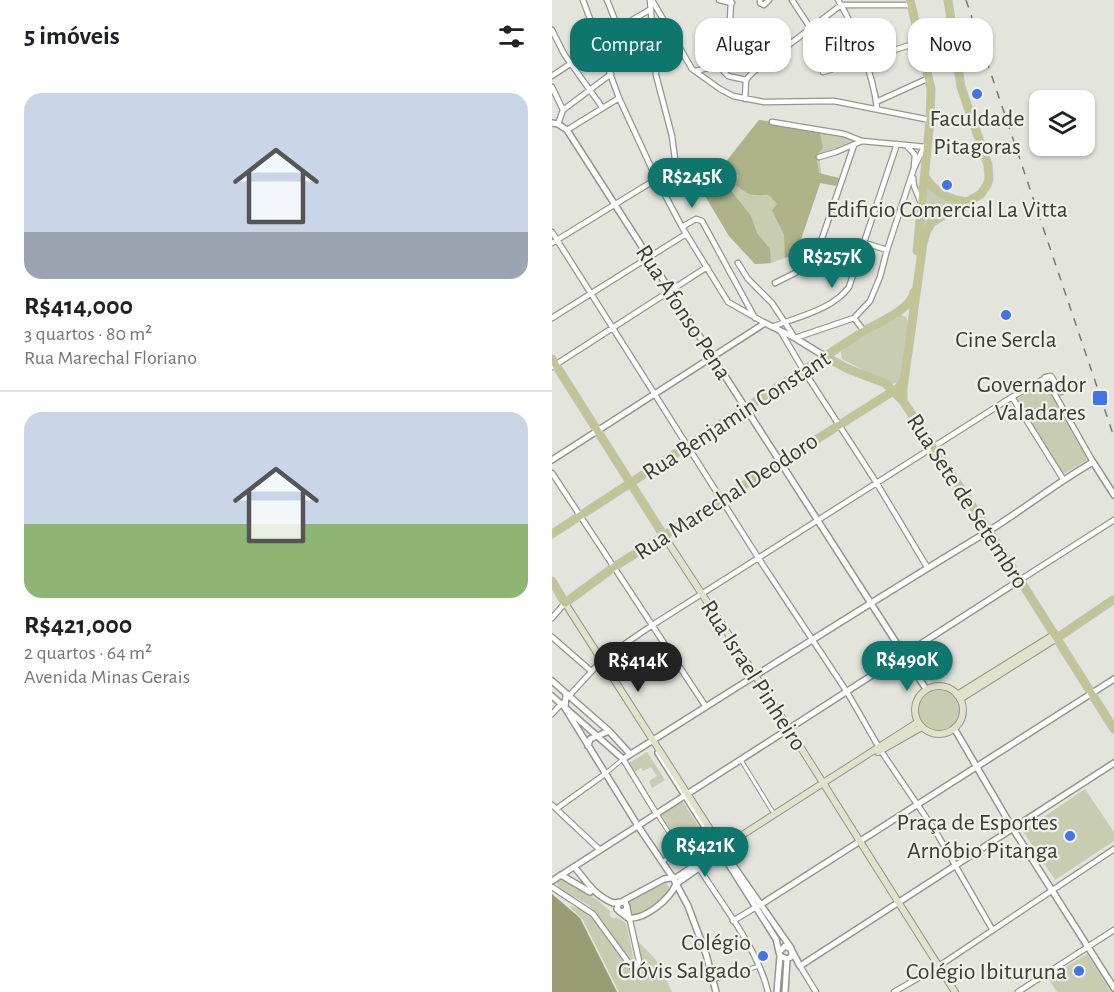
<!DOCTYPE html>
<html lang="pt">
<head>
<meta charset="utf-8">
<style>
	:root { --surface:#fff; --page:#f6f6f6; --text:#202124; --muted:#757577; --line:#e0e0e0; --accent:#0f766e }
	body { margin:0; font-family:"Alegreya Sans",sans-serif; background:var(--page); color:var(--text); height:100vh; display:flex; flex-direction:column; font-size:22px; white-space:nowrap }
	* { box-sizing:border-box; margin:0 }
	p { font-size:20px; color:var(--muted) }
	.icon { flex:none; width:33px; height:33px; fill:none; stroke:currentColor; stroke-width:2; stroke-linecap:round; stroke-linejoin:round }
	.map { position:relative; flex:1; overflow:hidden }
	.details { display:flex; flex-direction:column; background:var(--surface); width:552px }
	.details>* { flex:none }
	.banner { position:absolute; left:18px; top:18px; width:453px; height:54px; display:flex; gap:12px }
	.buttons { position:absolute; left:477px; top:90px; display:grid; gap:12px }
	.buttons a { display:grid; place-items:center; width:66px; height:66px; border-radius:12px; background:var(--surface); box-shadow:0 2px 4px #0004; font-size:30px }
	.price { position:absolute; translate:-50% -51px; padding:0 14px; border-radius:21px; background:var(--accent); color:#fff; font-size:20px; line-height:39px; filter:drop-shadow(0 2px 3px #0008) }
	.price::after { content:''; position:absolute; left:50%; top:36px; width:18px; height:14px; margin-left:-9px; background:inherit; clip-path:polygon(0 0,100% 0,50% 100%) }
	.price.current { background:#222; color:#fff }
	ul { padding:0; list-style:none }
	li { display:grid; align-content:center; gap:12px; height:318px; padding:0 24px }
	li+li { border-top:2px solid var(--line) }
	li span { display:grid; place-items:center; height:186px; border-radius:18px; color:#555 }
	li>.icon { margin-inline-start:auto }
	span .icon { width:108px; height:108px; fill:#fffc; stroke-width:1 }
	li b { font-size:26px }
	h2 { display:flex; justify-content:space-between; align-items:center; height:72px; padding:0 24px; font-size:26px }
	.chip { padding:0 21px; border-radius:18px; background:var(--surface); box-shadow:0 2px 4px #0004; font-size:21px; line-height:54px }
	.chip.current { background:var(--accent); color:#fff }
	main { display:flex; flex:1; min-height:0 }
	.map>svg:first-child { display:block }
</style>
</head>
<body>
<main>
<section class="details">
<h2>5 imóveis<svg class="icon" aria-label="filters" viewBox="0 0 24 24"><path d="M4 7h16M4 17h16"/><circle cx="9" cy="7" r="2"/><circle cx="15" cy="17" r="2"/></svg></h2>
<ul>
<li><span style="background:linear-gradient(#c9d6e8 75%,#9aa5b1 0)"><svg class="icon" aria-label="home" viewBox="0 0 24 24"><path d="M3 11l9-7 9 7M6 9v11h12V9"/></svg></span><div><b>R$414,000</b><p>3 quartos · 80 m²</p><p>Rua Marechal Floriano</p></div></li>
<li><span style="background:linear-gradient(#c9d6e8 60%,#8fb573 0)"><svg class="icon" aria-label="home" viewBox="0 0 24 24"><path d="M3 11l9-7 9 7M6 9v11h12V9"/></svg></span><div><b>R$421,000</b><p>2 quartos · 64 m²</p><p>Avenida Minas Gerais</p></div></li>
</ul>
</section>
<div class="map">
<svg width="562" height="992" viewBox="0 0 562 992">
	<rect width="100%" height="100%" fill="#e3e4dc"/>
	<path fill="#c8ccb0" d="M207,120L278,130L302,140L267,155L270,178L244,254L219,263L203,264L177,236L146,184L161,167L169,168Z
		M375,185L388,197L405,202L383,215L369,232Z
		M346,314L354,317L356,322L349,380L341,384L336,383L290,359L289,352L297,344Z
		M493,383L538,458L510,475L465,399Z
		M366 710a21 21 0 1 1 42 0a21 21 0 1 1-42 0Z
		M95,752L113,780L100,788L97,781L105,776L99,767L91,771L89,768L83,772L77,763Z
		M533,789L562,832V841L503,880L471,831Z
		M128,798L161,848L137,863L104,813Z
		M10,878L45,900L59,912L57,915L62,919L64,917L74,923L82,961L78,960L37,905L8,889L4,882Z
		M112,879L120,892L99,910L78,919L74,909L67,910V903Z
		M17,906C41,907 64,948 78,967L87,964L82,937L105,961L120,992H67L31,920Z
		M535,954L559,992H505L496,978Z"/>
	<path fill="#aeb38a" d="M207,120L267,130L271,148L264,156L267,173L287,178L284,186L268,183L244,254L233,258L232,235L220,210L225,204C214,191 217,196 203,195C196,195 189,189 184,185L187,176L179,170L173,173L174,184L199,216L205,233L218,249L219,263L203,264L177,236L146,184L161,167L169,168Z"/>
	<path fill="#989d74" d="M0,894L28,918L65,992H0Z"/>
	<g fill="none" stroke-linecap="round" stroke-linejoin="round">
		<defs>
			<path id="pedestrian" d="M189,760L222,814
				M54,773L71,759
				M105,814L139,867
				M110,862L128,850
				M161,980L207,966"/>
			<path id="minor" d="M31,0L67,98L104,178L130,227L176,302L213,323
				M55,0L63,20L70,26L99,9
				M98,0L104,75L120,136L124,167
				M100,0L140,69L168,89L181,96L212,102L282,101L378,120
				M167,0L180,3
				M208,0V3L212,5L217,0
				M240,0L259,29
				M286,0C304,29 321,75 325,108
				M0,30L12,54L50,107
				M166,65L178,21L179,0
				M144,71L166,65L176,76L194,80L193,99
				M271,72L368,42
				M0,76L48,44
				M194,80L200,73L289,5H359
				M0,87L11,110L6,124
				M324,102L377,78
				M11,110L59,74
				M220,122L292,134L310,141
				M15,130L67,98
				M355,146L363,155L362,166
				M267,157L284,152L310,141L375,147
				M124,167L146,177
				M361,178L362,186L369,203
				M130,227L144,219L150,221L203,318
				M0,232L207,559L295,692L329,751L384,832L440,929
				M0,243L124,167
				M313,243L335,250
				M186,263L196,279L220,303L243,338
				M223,283L259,265L265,253L302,145
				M0,318L134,234
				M302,318L312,331
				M220,327C245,317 282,309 297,287L345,144
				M229,332L252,371L324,482L375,567
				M243,338L302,318L318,301L328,277L335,250L362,168L372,147
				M0,367L155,267
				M493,377L541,462
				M460,397L511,479
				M0,473L154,707
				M468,580L562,520
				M0,618L13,603
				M0,637L39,671
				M16,697L51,659L99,626L460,397L497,376H499L509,392L513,388
				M0,714L10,703
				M71,759L104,813
				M0,805L48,850
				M4,809L53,774
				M147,868C171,906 206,949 216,992
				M0,887L41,914L79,966L84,967L87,961L75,907
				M181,921L204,907
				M248,966L264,992
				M342,992L387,966L562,849
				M466,992L562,930"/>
			<path id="tertiary" d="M0,123L6,124L15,130L374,689
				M0,460L213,323L243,338L274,357
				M0,681L57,731L78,754
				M14,694L13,708L86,826L121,878L136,906L154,954L164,992
				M0,696L71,759C192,683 312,606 435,532C471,510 504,483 541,462L562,495
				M402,728L461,829L562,988
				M36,746L38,739L57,731
				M106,753L224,939L228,956L235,959L239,957L240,953L239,949L233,946L227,952
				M181,865L239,948
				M24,869C37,884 41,894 61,903L73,902L75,907L73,911L69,912L65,909L67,902
				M9,875L38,892
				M0,881L468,580
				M124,884L170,852
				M71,901L112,879L125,877L169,848
				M208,905L562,679
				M67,911L76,918C93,920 118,899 124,884
				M240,951L248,966L562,763
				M225,992L228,956
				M233,992L235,959"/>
			<path id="secondary" d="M112,536L203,675L403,992
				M13,603L170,848L366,722
				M363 710a24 24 0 1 1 48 0a24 24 0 1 1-48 0Z
				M405,695L503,634
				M408,699L505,638
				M326,752L370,727"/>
			<path id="primary" d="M358,0L379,89L378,120L365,251
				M396,0L409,87L436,165L437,179L435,185L429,194L380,222L375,230L371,243L351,389V401L437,531L562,729
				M373,177C384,194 396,199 415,202
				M274,357L296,369L333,383L351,401
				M0,359L112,536
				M0,534L312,331C326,323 360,309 362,292
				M0,581L13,603L62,567L346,388L351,381
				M505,638L561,600"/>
		</defs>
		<use href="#pedestrian" stroke="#95968e" stroke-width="5"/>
		<use href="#minor" stroke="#95968e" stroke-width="7"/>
		<use href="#tertiary" stroke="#95968e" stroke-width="8"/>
		<use href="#secondary" stroke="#95968e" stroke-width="8"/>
		<use href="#primary" stroke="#c1c1c0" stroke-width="9"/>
		<use href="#pedestrian" stroke="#fff" stroke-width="3"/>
		<use href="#minor" stroke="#fff" stroke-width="4.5"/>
		<use href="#tertiary" stroke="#fff" stroke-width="5"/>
		<use href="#secondary" stroke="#e0e2ca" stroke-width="6"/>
		<use href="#primary" stroke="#c1c594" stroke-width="7"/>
		<path stroke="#7a7a75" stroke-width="1.5" stroke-dasharray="8 8" stroke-linecap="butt" d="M414,0L562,437"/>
	</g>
	<g fill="#4572e4" stroke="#f0f1e9" stroke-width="2">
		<circle cx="425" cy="94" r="6"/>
		<circle cx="395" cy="185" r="6"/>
		<circle cx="454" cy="315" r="6"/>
		<rect x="540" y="390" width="16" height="16" rx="3"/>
		<circle cx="518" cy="836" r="6"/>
		<circle cx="211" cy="956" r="6"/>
		<circle cx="527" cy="971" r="6"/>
	</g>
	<g text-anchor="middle" stroke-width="4.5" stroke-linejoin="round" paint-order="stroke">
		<g font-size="24" fill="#3c3c39" stroke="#f0f1e9" text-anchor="end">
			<text x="425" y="126" text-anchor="middle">Faculdade<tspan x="425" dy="28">Pitagoras</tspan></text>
			<text x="395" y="217" text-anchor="middle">Edificio Comercial La Vitta</text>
			<text x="454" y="347" text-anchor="middle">Cine Sercla</text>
			<text x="534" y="392">Governador<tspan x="534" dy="28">Valadares</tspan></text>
			<text x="506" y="830">Praça de Esportes<tspan x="506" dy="28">Arnóbio Pitanga</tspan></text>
			<text x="199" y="950">Colégio<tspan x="199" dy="28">Clóvis Salgado</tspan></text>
			<text x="515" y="979">Colégio Ibituruna</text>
		</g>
		<g font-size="24" fill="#3c3c39" stroke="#f0f1e9">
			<text transform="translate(132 312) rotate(57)" y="8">Rua Afonso Pena</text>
			<text transform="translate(184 415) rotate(-33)" y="8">Rua Benjamin Constant</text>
			<text transform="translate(174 496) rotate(-33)" y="8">Rua Marechal Deodoro</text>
			<text transform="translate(416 501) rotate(57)" y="8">Rua Sete de Setembro</text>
			<text transform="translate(202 675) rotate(57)" y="8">Rua Israel Pinheiro</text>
		</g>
	</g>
</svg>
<div class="buttons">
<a><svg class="icon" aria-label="layers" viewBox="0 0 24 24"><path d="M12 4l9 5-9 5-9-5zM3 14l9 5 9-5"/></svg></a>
</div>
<b class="price" style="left:140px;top:209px">R$245K</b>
<b class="price" style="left:280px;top:289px">R$257K</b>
<b class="price" style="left:355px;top:692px">R$490K</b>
<b class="price current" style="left:86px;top:693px">R$414K</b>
<b class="price" style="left:153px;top:878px">R$421K</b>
<div class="banner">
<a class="chip current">Comprar</a>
<a class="chip">Alugar</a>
<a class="chip">Filtros</a>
<a class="chip">Novo</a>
</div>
</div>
</main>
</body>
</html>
